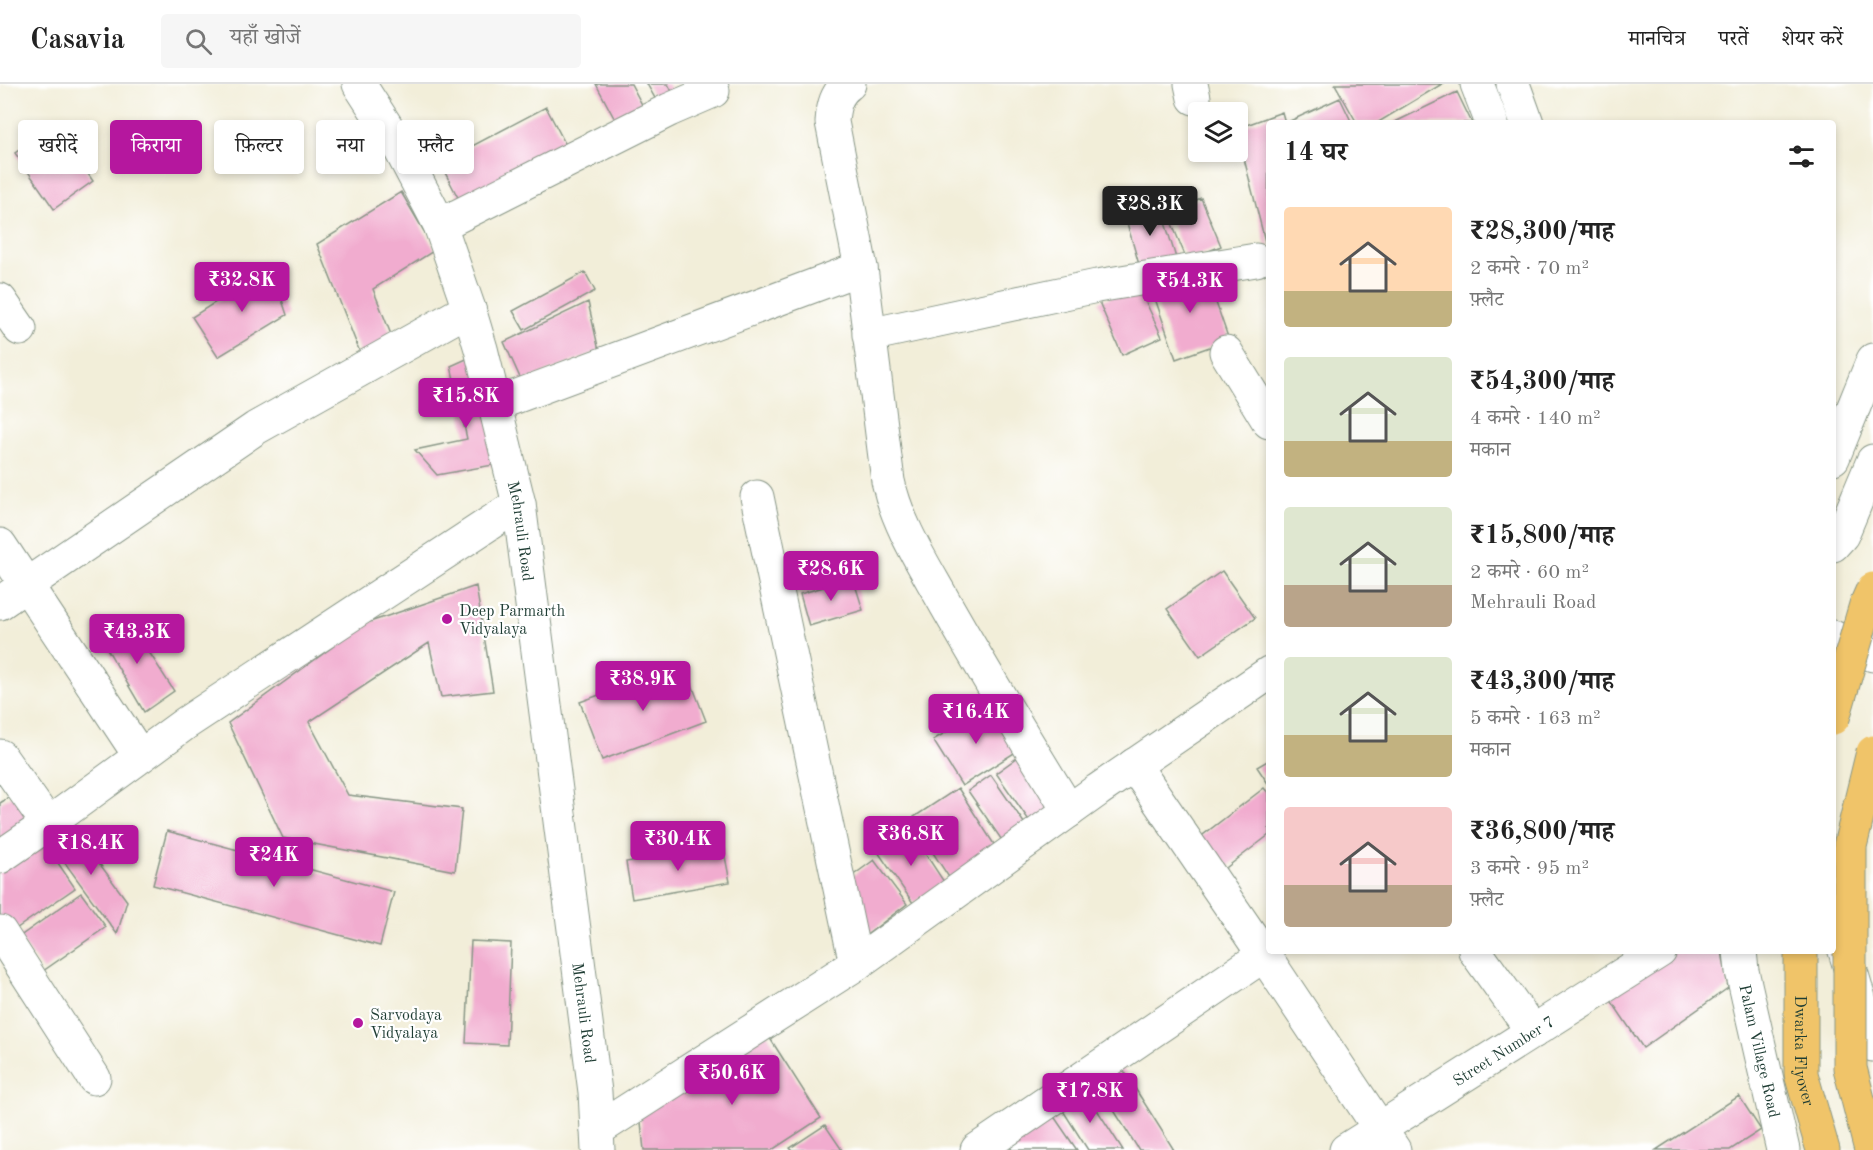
<!DOCTYPE html>
<html lang="hi">
<head>
<meta charset="utf-8">
<style>
	:root { --surface:#fff; --page:#f6f6f6; --text:#222; --muted:#767676; --line:#e0e0e0; --accent:#b5179e }
	body { margin:0; font-family:"Old Standard TT","Noto Serif Devanagari",serif; background:var(--page); color:var(--text); height:100vh; display:flex; flex-direction:column; font-size:22px; white-space:nowrap }
	* { box-sizing:border-box; margin:0 }
	p { font-size:20px; color:var(--muted) }
	.icon { flex:none; width:33px; height:33px; fill:none; stroke:currentColor; stroke-width:2; stroke-linecap:round; stroke-linejoin:round }
	.map { position:relative; flex:1; overflow:hidden }
	.drawer { position:absolute; left:1266px; top:36px; width:570px; height:834px; display:flex; flex-direction:column; background:var(--surface); border-radius:6px; box-shadow:0 3px 9px #0003 }
	.drawer>* { flex:none }
	.banner { position:absolute; left:18px; top:36px; width:570px; height:54px; display:flex; gap:12px }
	.tools { position:absolute; left:1188px; top:18px; display:grid; gap:12px }
	.tools a { display:grid; place-items:center; width:60px; height:60px; border-radius:6px; background:var(--surface); box-shadow:0 3px 9px #0003; font-size:30px }
	.price { position:absolute; translate:-50% -51px; padding:0 14px; border-radius:6px; background:var(--accent); color:#fff; font-size:20px; line-height:39px; filter:drop-shadow(0 2px 3px #0008) }
	.price::after { content:''; position:absolute; left:50%; top:36px; width:18px; height:14px; margin-left:-9px; background:inherit; clip-path:polygon(0 0,100% 0,50% 100%) }
	.price.active { background:#222; color:#fff }
	ul { padding:0; list-style:none }
	li { display:flex; align-items:center; gap:18px; height:150px; padding:0 18px }
	li span { display:grid; place-items:center; flex:none; width:168px; height:120px; border-radius:6px; color:#555 }
	li>.icon { margin-inline-start:auto }
	span .icon { width:72px; height:72px; fill:#fffc; stroke-width:1 }
	li b { font-size:26px }
	h2 { display:flex; justify-content:space-between; align-items:center; height:72px; padding:0 18px; font-size:26px }
	.chip { padding:0 21px; border-radius:6px; background:var(--surface); box-shadow:0 3px 9px #0003; font-size:21px; line-height:54px }
	.chip.active { background:var(--accent); color:#fff }
	header { display:flex; align-items:center; gap:36px; box-sizing:border-box; height:84px; padding:0 30px; background:var(--surface); border-bottom:2px solid var(--line) }
	header strong { font-size:28px }
	nav { display:flex; gap:33px; margin-inline-start:auto; font-size:21px }
	.search { width:420px; height:54px; background:var(--page); display:flex; align-items:center; gap:15px; box-sizing:border-box; padding:0 21px; border-radius:6px; color:var(--muted); font-size:22px }
	.map>svg:first-child { display:block }
</style>
</head>
<body>
<header>
<strong>Casavia</strong>
<div class="search"><svg class="icon" aria-label="search" viewBox="0 0 24 24"><circle cx="10" cy="10" r="6"/><path d="M15 15l6 6"/></svg>यहाँ खोजें</div>
<nav><a>मानचित्र</a><a>परतें</a><a>शेयर करें</a></nav>
</header>
<div class="map">
<svg width="1873" height="1066" viewBox="0 0 1873 1066">
	<rect width="100%" height="100%" fill="#fff"/>
	<filter id="ink" filterUnits="userSpaceOnUse"><feTurbulence type="fractalNoise" baseFrequency=".0167" numOctaves="2"/><feDisplacementMap in="SourceGraphic" scale="12" xChannelSelector="R" yChannelSelector="G"/><feConvolveMatrix kernelMatrix="1 2 1 2 8 2 1 2 1" color-interpolation-filters="sRGB"/></filter>
	<filter id="wash" filterUnits="userSpaceOnUse"><feTurbulence type="fractalNoise" baseFrequency=".008" numOctaves="4" result="noise"/><feDisplacementMap in="SourceGraphic" scale="24" xChannelSelector="R" yChannelSelector="G"/><feGaussianBlur stdDeviation="1.35" result="paint"/><feColorMatrix in="noise" values="0 0 0 0 0 0 0 0 0 0 0 0 0 0 0 0 0 1.4 0 .05"/><feComposite in="paint" operator="in"/></filter>
	<g filter="url(#wash)">
		<rect width="100%" height="100%" fill="#f2eed9"/>
		<g id="blocks">
			<path fill="#f1accf" d="M596,0H631L648,32L621,47Z
				M647,0H668L676,15L660,23Z
				M1335,0H1442L1377,39H1357Z
				M1457,8L1472,39H1393Z
				M1340,14L1352,39H1290V37Z
				M546,23L569,67L463,123L440,79Z
				M1282,28L1285,39H1269L1268,169L1238,51V44Z
				M54,41L93,97L54,125L15,69Z
				M401,108L435,166L373,205L392,253L361,271L317,160Z
				M1201,114L1221,162L1187,176L1167,128Z
				M1160,122L1176,174L1140,184L1125,132Z
				M271,183L287,231L218,273L192,233Z
				M1204,184L1229,256L1176,275L1151,203Z
				M585,188L595,207L524,246L513,227Z
				M1138,201L1162,253L1122,271L1099,218Z
				M588,218L599,267L522,298L504,258Z
				M473,272L499,380L437,391L415,366L467,355L451,282Z
				M1222,487L1255,534L1200,572L1167,525Z
				M853,494L863,526L809,542L800,510Z
				M476,502L493,607L441,613L429,559L309,638L348,711L462,725L455,787L283,754L228,639L364,540Z
				M128,535L174,607L144,628L99,551Z
				M684,580L706,637L602,676L580,618Z
				M991,621L1019,666L962,702L933,656Z
				M1021,671L1060,727L1035,745L996,689Z
				M1269,676V701L1257,683Z
				M991,691L1031,749L1008,765L968,707Z
				M958,704L999,768L952,798L911,735Z
				M1264,704L1269,710V751L1214,793L1190,761Z
				M14,710L35,740L0,765V719Z
				M71,741L127,817L117,850L49,757Z
				M910,746L944,798L913,819L878,768Z
				M167,747L394,808L380,862L153,801Z
				M43,757L75,804L7,851L0,840V786Z
				M723,762L730,798L632,815L626,778Z
				M874,776L907,820L856,859L848,795Z
				M81,809L106,843L43,887L19,853Z
				M471,857L511,859L507,961L466,959Z
				M1673,867H1722L1728,904L1643,964L1608,912Z
				M766,948L821,1034L772,1066H644L640,1029Z
				M1121,982L1174,1066H1139L1096,998Z
				M1085,1007L1123,1066H1088L1060,1022Z
				M1739,1012L1761,1046L1730,1066H1656Z
				M1053,1031L1077,1066H1012L1009,1062Z
				M825,1041L842,1066H792L790,1064Z"/>
		</g>
	</g>
	<g filter="url(#ink)">
		<use href="#blocks" fill-opacity="0" stroke="#889686" stroke-width="1.5"/>
		<g fill="none" stroke-linecap="round" stroke-linejoin="round">
			<defs>
				<g id="minor">
					<path id="s1" d="M359,0L397,59L440,141L469,225L481,265L519,420L595,1008L598,1066"/>
					<path d="M849,0C836,9 833,23 832,38L861,184L888,397C898,442 924,481 946,521C986,591 1027,659 1069,727"/>
					<path d="M1191,0L1194,14"/>
					<path d="M1477,0L1492,39"/>
					<path d="M1513,0L1527,39"/>
					<path d="M440,141L669,26L713,7"/>
					<path d="M0,216L20,245"/>
					<path d="M869,251L1097,202L1256,176"/>
					<path d="M1226,268L1269,338"/>
					<path d="M496,320L861,184"/>
					<path d="M1833,374L1873,276"/>
					<path d="M757,413L856,880"/>
					<path d="M0,461L140,672"/>
					<path d="M1833,461L1842,451L1873,377"/>
					<path d="M0,519L256,344L469,225"/>
					<path d="M1833,553L1873,571"/>
					<path d="M0,672L48,740L0,773"/>
					<path d="M1134,681L1264,871"/>
					<path d="M48,740L186,639L519,420"/>
					<path d="M1833,827L1873,961"/>
					<path d="M0,848L94,994"/>
					<path d="M1475,867L1533,948"/>
					<path id="s2" d="M1740,867L1742,887L1783,1066"/>
					<path d="M597,1046L856,880L1098,706L1269,589"/>
					<path d="M977,1066L1264,871L1394,1066"/>
					<path id="s3" d="M1346,1066L1660,867"/>
				</g>
				<g id="major">
					<path id="s4" d="M1801,867V990L1823,1066"/>
				</g>
			</defs>
			<use href="#minor" stroke="#889686" stroke-width="35"/>
			<use href="#major" stroke="#889686" stroke-width="35"/>
			<use href="#minor" stroke="#fff" stroke-width="33"/>
			<use href="#major" stroke="#f0c469" stroke-width="33"/>
			<defs>
				<path id="major-bridge" d="M1833,634L1866,521L1873,505
					M1871,1066L1850,984V762L1873,668"/>
			</defs>
			<use href="#major-bridge" stroke="#889686" stroke-width="35" stroke-linecap="butt"/>
			<use href="#major-bridge" stroke="#f0c469" stroke-width="33"/>
		</g>
	</g>
	<g fill="#b5179e" stroke="#fff" stroke-width="2">
		<circle cx="447" cy="535" r="6"/>
		<circle cx="358" cy="939" r="6"/>
	</g>
	<g text-anchor="middle" stroke-width="4.5" stroke-linejoin="round" paint-order="stroke">
		<g font-size="16" fill="#1f3d34" stroke="#fff">
			<text dy="6" stroke="none"><textPath href="#s1" startOffset="480">Mehrauli Road</textPath></text>
			<text dy="6" stroke="none"><textPath href="#s1" startOffset="966">Mehrauli Road</textPath></text>
			<text dy="6" stroke="none"><textPath href="#s3" startOffset="186">Street Number 7</textPath></text>
			<text dy="6" stroke="none"><textPath href="#s2" startOffset="102">Palam Village Road</textPath></text>
			<text dy="6" stroke="none"><textPath href="#s4" startOffset="100">Dwarka Flyover</textPath></text>
		</g>
		<g font-size="16" fill="#1f3d34" stroke="#fff" text-anchor="start">
			<text x="459" y="532">Deep Parmarth<tspan x="459" dy="18">Vidyalaya</tspan></text>
			<text x="370" y="936">Sarvodaya<tspan x="370" dy="18">Vidyalaya</tspan></text>
		</g>
	</g>
</svg>
<div class="tools">
<a><svg class="icon" aria-label="layers" viewBox="0 0 24 24"><path d="M12 4l9 5-9 5-9-5zM3 14l9 5 9-5"/></svg></a>
</div>
<b class="price active" style="left:1150px;top:153px">₹28.3K</b>
<b class="price" style="left:242px;top:229px">₹32.8K</b>
<b class="price" style="left:1190px;top:230px">₹54.3K</b>
<b class="price" style="left:466px;top:345px">₹15.8K</b>
<b class="price" style="left:831px;top:518px">₹28.6K</b>
<b class="price" style="left:137px;top:581px">₹43.3K</b>
<b class="price" style="left:643px;top:628px">₹38.9K</b>
<b class="price" style="left:976px;top:661px">₹16.4K</b>
<b class="price" style="left:911px;top:783px">₹36.8K</b>
<b class="price" style="left:678px;top:788px">₹30.4K</b>
<b class="price" style="left:91px;top:792px">₹18.4K</b>
<b class="price" style="left:274px;top:804px">₹24K</b>
<b class="price" style="left:732px;top:1022px">₹50.6K</b>
<b class="price" style="left:1090px;top:1040px">₹17.8K</b>
<div class="banner">
<a class="chip">खरीदें</a>
<a class="chip active">किराया</a>
<a class="chip">फ़िल्टर</a>
<a class="chip">नया</a>
<a class="chip">फ़्लैट</a>
</div>
<section class="drawer">
<h2>14 घर<svg class="icon" aria-label="filters" viewBox="0 0 24 24"><path d="M4 7h16M4 17h16"/><circle cx="9" cy="7" r="2"/><circle cx="15" cy="17" r="2"/></svg></h2>
<ul>
<li><span style="background:linear-gradient(#ffd9b3 70%,#c2b280 0)"><svg class="icon" aria-label="home" viewBox="0 0 24 24"><path d="M3 11l9-7 9 7M6 9v11h12V9"/></svg></span><div><b>₹28,300/माह</b><p>2 कमरे · 70 m²</p><p>फ़्लैट</p></div></li>
<li><span style="background:linear-gradient(#dfe7d0 70%,#c2b280 0)"><svg class="icon" aria-label="home" viewBox="0 0 24 24"><path d="M3 11l9-7 9 7M6 9v11h12V9"/></svg></span><div><b>₹54,300/माह</b><p>4 कमरे · 140 m²</p><p>मकान</p></div></li>
<li><span style="background:linear-gradient(#dfe7d0 65%,#b9a48a 0)"><svg class="icon" aria-label="home" viewBox="0 0 24 24"><path d="M3 11l9-7 9 7M6 9v11h12V9"/></svg></span><div><b>₹15,800/माह</b><p>2 कमरे · 60 m²</p><p>Mehrauli Road</p></div></li>
<li><span style="background:linear-gradient(#dfe7d0 65%,#c2b280 0)"><svg class="icon" aria-label="home" viewBox="0 0 24 24"><path d="M3 11l9-7 9 7M6 9v11h12V9"/></svg></span><div><b>₹43,300/माह</b><p>5 कमरे · 163 m²</p><p>मकान</p></div></li>
<li><span style="background:linear-gradient(#f6c9c9 65%,#b9a48a 0)"><svg class="icon" aria-label="home" viewBox="0 0 24 24"><path d="M3 11l9-7 9 7M6 9v11h12V9"/></svg></span><div><b>₹36,800/माह</b><p>3 कमरे · 95 m²</p><p>फ़्लैट</p></div></li>
</ul>
</section>
</div>
</body>
</html>
